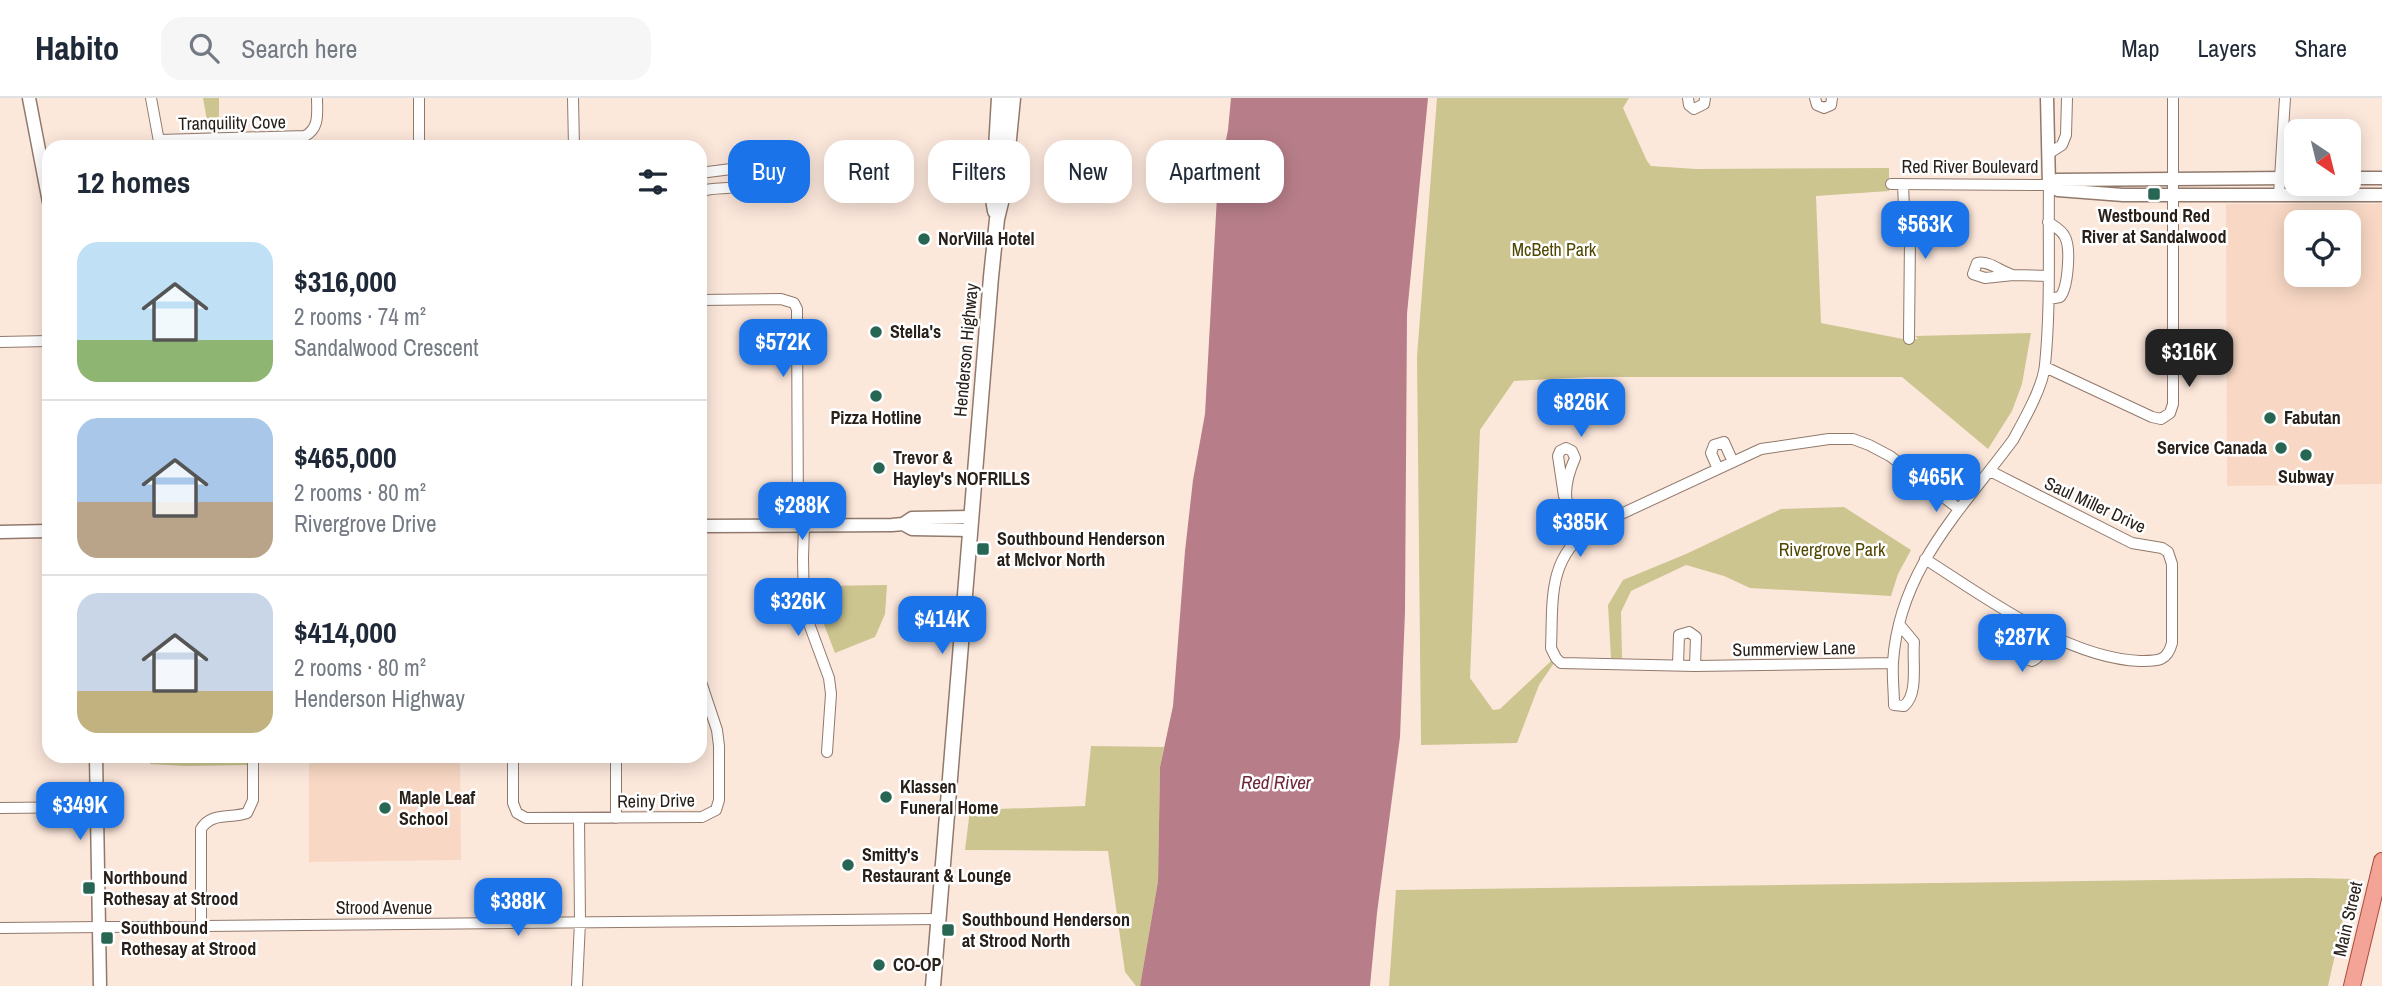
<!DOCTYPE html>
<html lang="en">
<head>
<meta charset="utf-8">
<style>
	:root { --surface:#fff; --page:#f6f6f7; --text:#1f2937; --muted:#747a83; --line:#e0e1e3; --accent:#1a73e8 }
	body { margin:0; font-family:"Archivo Narrow",sans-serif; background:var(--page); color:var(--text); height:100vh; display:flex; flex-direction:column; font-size:26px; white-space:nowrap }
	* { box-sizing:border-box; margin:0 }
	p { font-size:23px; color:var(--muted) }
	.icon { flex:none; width:38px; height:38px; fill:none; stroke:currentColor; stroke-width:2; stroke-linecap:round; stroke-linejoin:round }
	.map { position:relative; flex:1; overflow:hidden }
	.details { position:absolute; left:42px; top:42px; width:665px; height:623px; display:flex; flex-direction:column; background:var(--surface); border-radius:21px; box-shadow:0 4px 18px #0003 }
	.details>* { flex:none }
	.top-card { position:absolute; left:728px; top:42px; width:665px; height:63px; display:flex; gap:14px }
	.needle { width:46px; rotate:145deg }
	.tools { position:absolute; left:2284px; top:21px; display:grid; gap:14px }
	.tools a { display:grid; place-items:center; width:77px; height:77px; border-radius:14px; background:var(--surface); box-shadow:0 4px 18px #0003; font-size:35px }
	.price { position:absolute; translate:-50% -60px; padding:0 16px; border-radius:14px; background:var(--accent); color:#fff; font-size:23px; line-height:46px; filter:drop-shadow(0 2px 4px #0008) }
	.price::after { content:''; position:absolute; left:50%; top:42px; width:21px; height:16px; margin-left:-10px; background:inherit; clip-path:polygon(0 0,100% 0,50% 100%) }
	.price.on { background:#222; color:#fff }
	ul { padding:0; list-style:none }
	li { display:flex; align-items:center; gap:21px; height:175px; padding:0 35px }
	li+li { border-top:2px solid var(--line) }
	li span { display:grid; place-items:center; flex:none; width:196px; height:140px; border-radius:21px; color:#555 }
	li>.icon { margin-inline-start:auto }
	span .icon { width:84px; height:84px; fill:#fffc; stroke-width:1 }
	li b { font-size:30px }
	h2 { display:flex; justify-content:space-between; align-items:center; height:84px; padding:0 35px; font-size:30px }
	.chip { padding:0 24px; border-radius:21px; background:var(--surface); box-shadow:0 4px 18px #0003; font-size:24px; line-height:63px }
	.chip.on { background:var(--accent); color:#fff }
	header { display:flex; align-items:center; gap:42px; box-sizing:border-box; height:98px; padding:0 35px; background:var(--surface); border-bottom:2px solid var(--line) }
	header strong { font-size:33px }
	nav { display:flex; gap:38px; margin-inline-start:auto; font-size:24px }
	.search { width:490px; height:63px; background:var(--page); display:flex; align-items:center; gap:18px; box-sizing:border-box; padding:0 24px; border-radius:21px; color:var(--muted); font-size:26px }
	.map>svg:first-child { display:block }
</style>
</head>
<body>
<header>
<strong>Habito</strong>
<div class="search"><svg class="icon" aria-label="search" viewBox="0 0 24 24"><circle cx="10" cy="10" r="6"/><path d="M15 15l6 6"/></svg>Search here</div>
<nav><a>Map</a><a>Layers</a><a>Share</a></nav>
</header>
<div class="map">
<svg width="2382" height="888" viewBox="0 0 2382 888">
	<rect width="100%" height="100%" fill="#fce7db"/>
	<path fill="#f8d8c4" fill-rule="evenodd" d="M2226,106H2382V386L2227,388ZM2296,124H2348V177H2296Z
		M309,658H460L461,762L309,764Z"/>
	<path fill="#cdc590" d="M203,0H219V35L209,34Z
		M1437,0H1629L1623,10L1647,63L1651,68L1696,71L1889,70V93L1816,98L1821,225L1903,241H1918L1915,238L2031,235L2022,286L2012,313L1988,351L1902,279H1590L1514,283L1480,332L1470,580L1493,612L1500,611L1551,563L1554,565L1539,587L1517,645L1421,647L1417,258Z
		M1844,409L1911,452L1898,476L1891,498L1750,490L1724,478L1686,467L1631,493L1621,514L1622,560H1611L1608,507L1623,482L1686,456L1781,411Z
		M887,487L885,516L875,539L835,555L820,516L818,488Z
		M1091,648L1164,649L1160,669L1158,783L1140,888H1136L1125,874L1108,753L965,752L970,712L1085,708Z
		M150,658H248V667L185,668L150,666Z
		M2311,780L2352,781L2328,888H1389L1396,792Z"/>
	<path fill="#b77e89" d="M1231,0H1428L1407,216L1405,514L1400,639L1377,815L1370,888H1140L1158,783L1160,669L1173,608L1185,453L1193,382L1205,316L1218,80L1228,32Z"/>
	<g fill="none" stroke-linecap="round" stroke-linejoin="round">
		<defs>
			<path id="minor" d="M151,0L160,49
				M419,0V49
				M573,0L574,49
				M1688,0L1689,7L1694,11L1704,6L1705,0
				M1815,0L1817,7L1824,10L1831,7L1832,0
				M159,42L305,38C320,30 317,15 317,0
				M2048,56L2062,47L2066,37L2067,0
				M700,75L739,70L745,74L746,81L742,88C728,92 713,88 700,94
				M1891,86L2049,87C2048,146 2051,207 2045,267C2043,289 2024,322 2013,342C1961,412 1899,472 1893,564C1892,578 1894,593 1894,607L1904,608C1919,596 1912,563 1914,544L1899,526
				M1903,86L1904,111L1910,139L1909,241
				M2279,97L2285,0
				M2048,124C2054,128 2062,132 2065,139C2071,150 2068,190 2060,199L2049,201
				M2013,177C2001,174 1989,162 1977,165L1973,176L1985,180L2013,177L2048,178
				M700,202L781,201L794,205L797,211L798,427
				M0,244L49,243
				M2045,269L2152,319L2161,321L2170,315L2173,306V0
				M1718,371L1711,355L1714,347L1724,344L1733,364
				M1564,398L1558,358L1560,353L1566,350L1572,353L1575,360C1561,392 1564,407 1580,437
				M804,427L803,460L804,512L829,580L831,596L827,654
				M1925,461C1985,499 2066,560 2140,563C2157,563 2167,564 2172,545V466L2168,454L2162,450L2132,445L1990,373
				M2039,530L2034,541L2024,550C2024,557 2025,561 2032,563C2044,558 2042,545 2047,534
				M1893,565L1695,568L1561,565L1556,560L1551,550C1553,503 1547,460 1591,430L1761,351L1829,341H1853L1869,347L1890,358L1959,411
				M1678,567L1679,537L1689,534L1696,539L1695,568
				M513,658V705L517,715L526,720L702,719L716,712L719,702V648L717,632L701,584L700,430
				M616,658V720
				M0,710L96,709
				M201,827V731C211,714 230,721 247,715L253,702V658
				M0,830L937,821
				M577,888L580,824L579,721"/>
			<path id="tertiary" d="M29,0L49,104
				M2047,0L2049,87
				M2348,80H2382
				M2049,87L2058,92L2123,97H2382
				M2049,87L2057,82L2296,80
				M903,426L912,431L970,432
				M700,428L892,427L903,426L912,420L971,419
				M0,434L49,433
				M96,658L100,888"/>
			<path id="secondary" d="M995,113L993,101L999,0
				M933,888L991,179L997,121L1004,92L1013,0"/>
			<path id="primary" d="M2352,888L2382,763"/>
		</defs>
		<use href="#minor" stroke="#917a6c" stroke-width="12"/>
		<use href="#tertiary" stroke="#917a6c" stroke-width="15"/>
		<use href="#secondary" stroke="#917a6c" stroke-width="17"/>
		<use href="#primary" stroke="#a84d3e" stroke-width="18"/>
		<use href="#minor" stroke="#fff" stroke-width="10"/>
		<use href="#tertiary" stroke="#fff" stroke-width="12"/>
		<use href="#secondary" stroke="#fff" stroke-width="14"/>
		<use href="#primary" stroke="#f4a397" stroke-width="16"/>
	</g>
	<g fill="#276653" stroke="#fff" stroke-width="2.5">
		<rect x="2147" y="89" width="14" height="14" rx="3.5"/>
		<circle cx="924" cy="141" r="7"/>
		<circle cx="876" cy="234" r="7"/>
		<circle cx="876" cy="298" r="7"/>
		<circle cx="2270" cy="320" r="7"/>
		<circle cx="2281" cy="350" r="7"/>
		<circle cx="2306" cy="357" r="7"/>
		<circle cx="879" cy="370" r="7"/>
		<rect x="976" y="444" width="14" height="14" rx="3.5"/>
		<circle cx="886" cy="699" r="7"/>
		<circle cx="385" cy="710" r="7"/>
		<circle cx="848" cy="767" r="7"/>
		<rect x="82" y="783" width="14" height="14" rx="3.5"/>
		<rect x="941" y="825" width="14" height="14" rx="3.5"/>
		<rect x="100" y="833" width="14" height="14" rx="3.5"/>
		<circle cx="879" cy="867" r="7"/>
	</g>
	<g text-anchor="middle" stroke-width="5" stroke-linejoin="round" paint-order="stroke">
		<g font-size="18" fill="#29201a" stroke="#fff">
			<text transform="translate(232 25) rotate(-1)" y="6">Tranquility Cove</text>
			<text x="1970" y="75">Red River Boulevard</text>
			<text transform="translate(966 252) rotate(-85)" y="6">Henderson Highway</text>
			<text transform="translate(2095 407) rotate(25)" y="6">Saul Miller Drive</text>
			<text transform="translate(1794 551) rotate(-1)" y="6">Summerview Lane</text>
			<text transform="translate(656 703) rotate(-1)" y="6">Reiny Drive</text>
			<text x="384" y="816">Strood Avenue</text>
			<text transform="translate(2348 821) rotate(-77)" y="6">Main Street</text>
		</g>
		<g font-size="18" font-weight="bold" fill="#29201a" stroke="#fff" text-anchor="start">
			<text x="2154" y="124" text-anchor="middle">Westbound Red<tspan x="2154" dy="21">River at Sandalwood</tspan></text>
			<text x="938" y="147">NorVilla Hotel</text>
			<text x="890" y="240">Stella's</text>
			<text x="876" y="326" text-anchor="middle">Pizza Hotline</text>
			<text x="2284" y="326">Fabutan</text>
			<text x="2267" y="356" text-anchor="end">Service Canada</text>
			<text x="893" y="366">Trevor &amp;<tspan x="893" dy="21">Hayley's NOFRILLS</tspan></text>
			<text x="2306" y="385" text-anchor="middle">Subway</text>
			<text x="997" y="447">Southbound Henderson<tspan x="997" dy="21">at McIvor North</tspan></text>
			<text x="900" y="695">Klassen<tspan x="900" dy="21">Funeral Home</tspan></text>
			<text x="399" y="706">Maple Leaf<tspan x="399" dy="21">School</tspan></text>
			<text x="862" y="763">Smitty's<tspan x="862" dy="21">Restaurant &amp; Lounge</tspan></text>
			<text x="103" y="786">Northbound<tspan x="103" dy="21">Rothesay at Strood</tspan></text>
			<text x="962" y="828">Southbound Henderson<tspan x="962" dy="21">at Strood North</tspan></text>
			<text x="121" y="836">Southbound<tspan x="121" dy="21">Rothesay at Strood</tspan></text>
			<text x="893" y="873">CO-OP</text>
		</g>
		<g font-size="18" fill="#504600" stroke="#fff">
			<text x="1554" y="158">McBeth Park</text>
			<text x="1832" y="458">Rivergrove Park</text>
		</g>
		<g font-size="19" font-style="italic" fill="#6e273a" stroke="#fff">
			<text x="1276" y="691">Red River</text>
		</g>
	</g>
</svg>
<div class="tools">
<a><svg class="needle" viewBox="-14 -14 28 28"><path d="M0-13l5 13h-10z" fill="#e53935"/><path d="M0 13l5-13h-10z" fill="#747a83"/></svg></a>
<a><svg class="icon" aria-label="locate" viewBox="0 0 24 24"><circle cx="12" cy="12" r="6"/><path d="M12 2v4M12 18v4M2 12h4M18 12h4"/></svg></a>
</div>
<b class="price" style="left:1925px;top:163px">$563K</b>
<b class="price" style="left:783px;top:281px">$572K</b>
<b class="price on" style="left:2189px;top:291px">$316K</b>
<b class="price" style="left:1581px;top:341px">$826K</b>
<b class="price" style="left:1936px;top:416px">$465K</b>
<b class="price" style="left:802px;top:444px">$288K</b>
<b class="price" style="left:1580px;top:461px">$385K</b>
<b class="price" style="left:798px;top:540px">$326K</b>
<b class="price" style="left:942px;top:558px">$414K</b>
<b class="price" style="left:2022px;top:576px">$287K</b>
<b class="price" style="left:80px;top:744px">$349K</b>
<b class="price" style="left:518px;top:840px">$388K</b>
<div class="top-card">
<a class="chip on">Buy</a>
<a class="chip">Rent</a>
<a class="chip">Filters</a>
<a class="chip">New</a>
<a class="chip">Apartment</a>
</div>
<section class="details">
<h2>12 homes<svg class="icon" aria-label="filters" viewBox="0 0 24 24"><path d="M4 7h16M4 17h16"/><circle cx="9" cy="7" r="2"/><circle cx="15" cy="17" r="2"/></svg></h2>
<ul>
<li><span style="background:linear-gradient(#bfe0f5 70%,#8fb573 0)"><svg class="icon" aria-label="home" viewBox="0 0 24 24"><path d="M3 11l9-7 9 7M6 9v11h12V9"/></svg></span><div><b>$316,000</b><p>2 rooms · 74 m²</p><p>Sandalwood Crescent</p></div></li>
<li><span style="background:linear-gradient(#a9c7e8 60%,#b9a48a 0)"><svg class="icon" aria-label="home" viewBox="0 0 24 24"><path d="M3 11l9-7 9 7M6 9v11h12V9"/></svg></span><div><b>$465,000</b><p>2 rooms · 80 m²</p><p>Rivergrove Drive</p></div></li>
<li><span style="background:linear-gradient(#c9d6e8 70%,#c2b280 0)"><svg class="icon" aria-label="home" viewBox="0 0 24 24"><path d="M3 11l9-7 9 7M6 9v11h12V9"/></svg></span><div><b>$414,000</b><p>2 rooms · 80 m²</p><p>Henderson Highway</p></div></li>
</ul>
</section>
</div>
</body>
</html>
